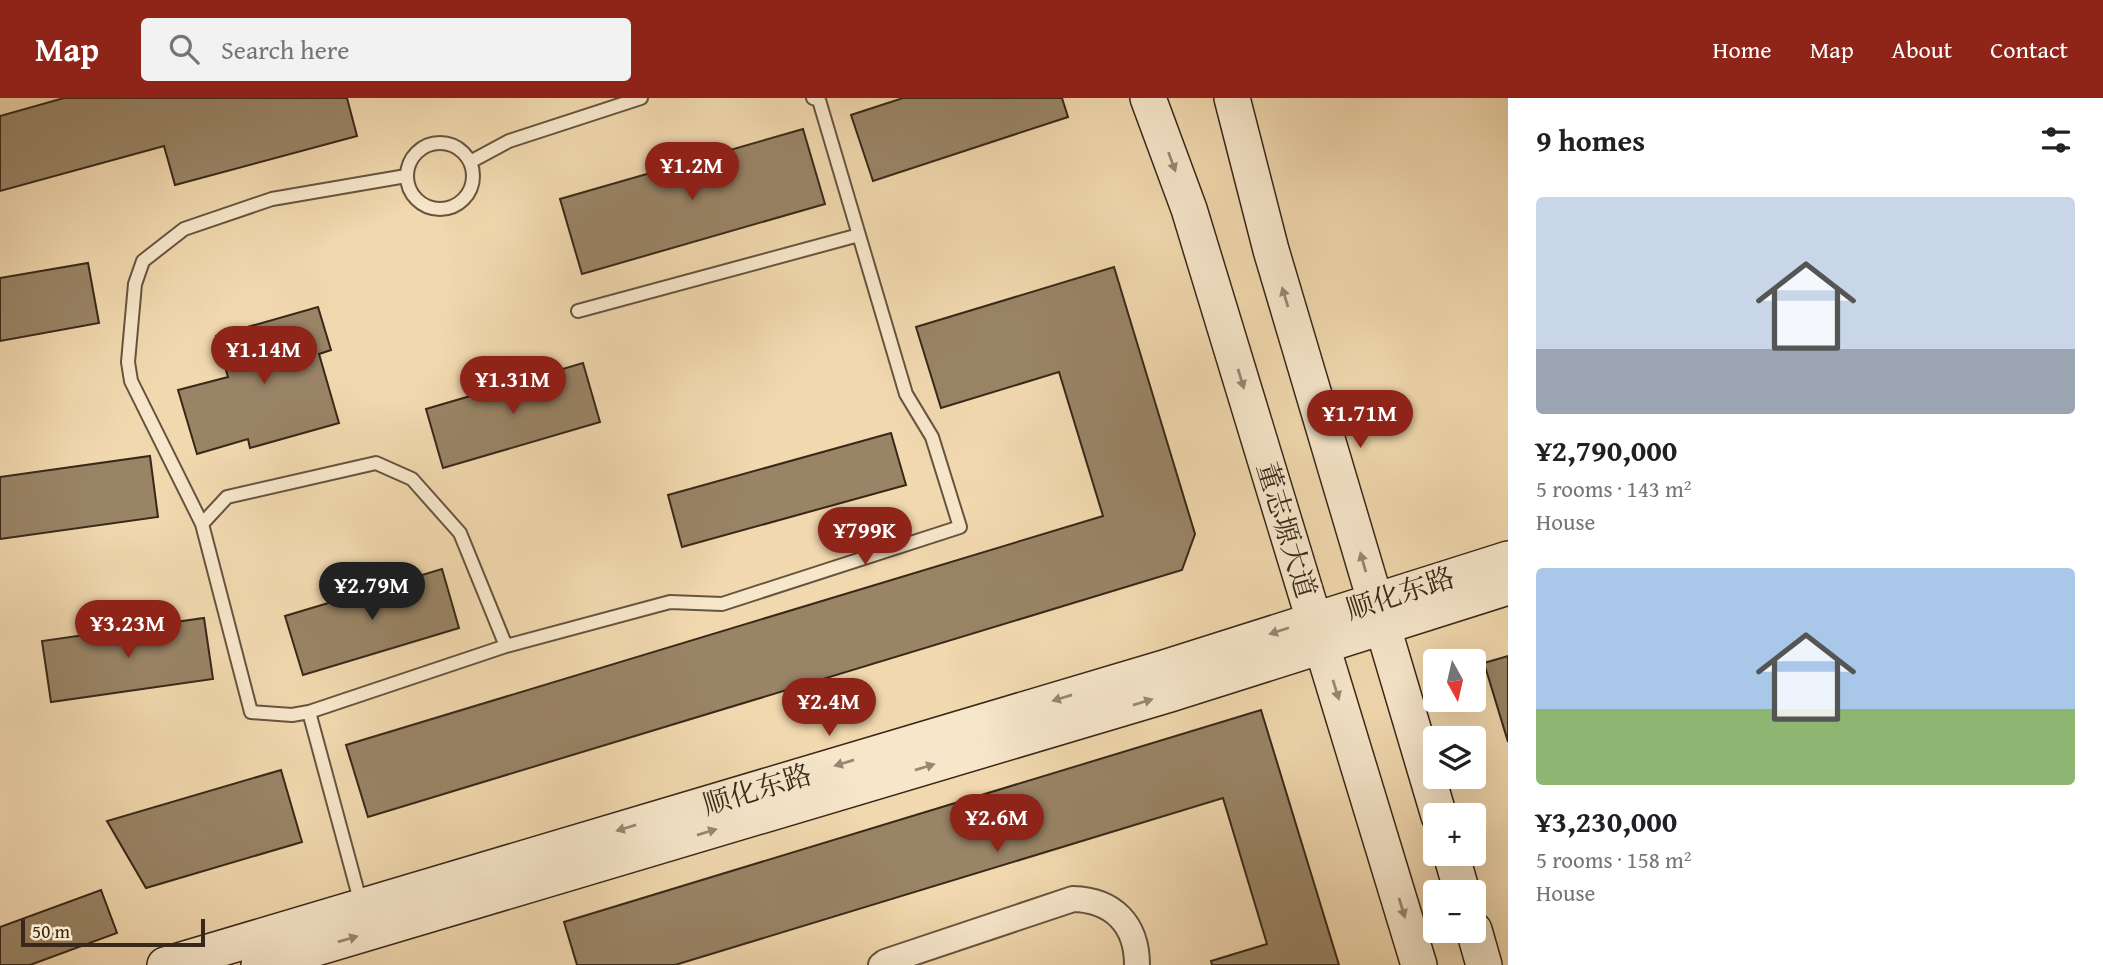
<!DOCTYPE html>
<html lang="en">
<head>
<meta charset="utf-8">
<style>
	:root { --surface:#fff; --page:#f2f2f2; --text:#202124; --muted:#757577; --accent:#8f2418 }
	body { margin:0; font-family:"Gentium Book Plus","Noto Serif SC",serif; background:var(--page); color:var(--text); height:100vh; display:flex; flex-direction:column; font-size:26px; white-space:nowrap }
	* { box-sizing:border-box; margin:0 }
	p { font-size:23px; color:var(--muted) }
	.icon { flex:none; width:38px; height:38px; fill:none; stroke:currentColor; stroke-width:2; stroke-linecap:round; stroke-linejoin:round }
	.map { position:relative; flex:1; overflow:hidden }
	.details { display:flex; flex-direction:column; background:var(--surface); width:595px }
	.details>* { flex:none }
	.needle { width:46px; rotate:172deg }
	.tools { position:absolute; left:1423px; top:551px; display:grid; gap:14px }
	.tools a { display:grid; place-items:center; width:63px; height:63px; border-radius:7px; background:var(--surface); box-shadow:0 7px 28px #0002; font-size:35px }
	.scale { position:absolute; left:21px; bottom:18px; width:184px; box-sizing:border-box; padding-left:7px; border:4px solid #392819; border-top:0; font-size:19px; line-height:24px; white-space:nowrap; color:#392819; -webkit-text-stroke:5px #f6e6ca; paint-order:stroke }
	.price { position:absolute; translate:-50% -60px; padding:0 16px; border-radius:24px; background:var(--accent); color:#fff; font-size:23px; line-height:46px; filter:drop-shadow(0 2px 4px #0008) }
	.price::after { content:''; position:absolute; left:50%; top:42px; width:21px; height:16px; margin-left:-10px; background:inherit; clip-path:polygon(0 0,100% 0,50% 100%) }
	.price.active { background:#222; color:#fff }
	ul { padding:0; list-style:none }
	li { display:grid; align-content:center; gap:14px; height:371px; padding:0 28px }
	li span { display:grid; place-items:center; height:217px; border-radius:7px; color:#555 }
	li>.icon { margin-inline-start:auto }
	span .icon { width:126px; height:126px; fill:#fffc; stroke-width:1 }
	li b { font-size:30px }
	h2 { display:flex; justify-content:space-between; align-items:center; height:84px; padding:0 28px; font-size:30px }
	header { display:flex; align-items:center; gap:42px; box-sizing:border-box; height:98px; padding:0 35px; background:var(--accent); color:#fff }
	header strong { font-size:33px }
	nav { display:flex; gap:38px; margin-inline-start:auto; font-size:24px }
	.search { width:490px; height:63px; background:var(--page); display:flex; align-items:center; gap:18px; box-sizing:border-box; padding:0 24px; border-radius:7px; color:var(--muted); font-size:26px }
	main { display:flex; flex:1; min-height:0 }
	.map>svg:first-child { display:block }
</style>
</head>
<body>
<header>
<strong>Map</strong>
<div class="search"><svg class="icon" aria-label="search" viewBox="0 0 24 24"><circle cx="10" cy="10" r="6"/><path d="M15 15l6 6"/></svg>Search here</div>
<nav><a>Home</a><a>Map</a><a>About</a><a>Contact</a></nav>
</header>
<main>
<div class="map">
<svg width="1508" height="867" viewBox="0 0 1508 867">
	<rect width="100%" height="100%" fill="#f1d8ae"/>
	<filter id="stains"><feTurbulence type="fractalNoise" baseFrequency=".00286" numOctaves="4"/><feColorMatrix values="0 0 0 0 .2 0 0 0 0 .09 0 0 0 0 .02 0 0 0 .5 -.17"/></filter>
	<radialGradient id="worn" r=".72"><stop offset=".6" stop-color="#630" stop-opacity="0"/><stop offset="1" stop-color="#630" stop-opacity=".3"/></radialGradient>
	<path fill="#998466" stroke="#392819" stroke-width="2" d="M64,0H347L357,38L175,87L164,48L0,93V18Z
		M903,0H1062L1068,19L873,83L851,17Z
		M803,31L825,106L582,176L560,101Z
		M88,165L99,225L0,243V180Z
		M1114,169L1195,436L1182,472L368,719L346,647L1103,418L1059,274L941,310L916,229Z
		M318,209L331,252L319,256L339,325L250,350L248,341L197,356L178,292L228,279L216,238Z
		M583,265L600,324L443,370L426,311Z
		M891,335L906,387L682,449L668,397Z
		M150,358L158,419L0,441V379Z
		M442,471L459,530L303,577L285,518Z
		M204,520L213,581L51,604L42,543Z
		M1508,558V644L1484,565Z
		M1261,612L1339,867H1212L1211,863L1267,846L1223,700L675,867H577L564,824Z
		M281,672L302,744L146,790L107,723Z
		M101,792L117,835L30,867H0V829Z"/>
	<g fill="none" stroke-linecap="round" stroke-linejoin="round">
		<defs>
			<path id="lane" d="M407 78a33 33 0 1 1 66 0a33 33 0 1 1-66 0Z
				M470,64L509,43L641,0
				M406,78L272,101L184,131L143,163L135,186L128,264L131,283L202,426L251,614L292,617L309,614L506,548L670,504L722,506L960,429L932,339L906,296L819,2L813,0
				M578,213L859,137
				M202,426L227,399L376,365L412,381L460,435L506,548
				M309,614L361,806"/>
			<path id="street" d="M881,867L885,864L1073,801C1113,802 1137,826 1137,867"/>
			<path id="secondary" d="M1148,0L1189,111L1419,867
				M1232,0L1271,152L1439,718
				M1451,756L1462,794
				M1474,832L1484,867
				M165,867L1164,570L1508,461
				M259,867L1170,596L1508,489"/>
		</defs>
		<use href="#lane" stroke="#67543e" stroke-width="16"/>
		<use href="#street" stroke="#67543e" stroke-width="28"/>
		<use href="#secondary" stroke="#392819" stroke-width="38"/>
		<use href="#lane" stroke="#f6e6ca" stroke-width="12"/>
		<use href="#street" stroke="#f6e6ca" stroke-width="24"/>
		<use href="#secondary" stroke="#f6e6ca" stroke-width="35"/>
	</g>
	<defs><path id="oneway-solid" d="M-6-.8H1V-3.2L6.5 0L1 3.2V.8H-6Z" transform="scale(1.75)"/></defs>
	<g fill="#988772">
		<use href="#oneway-solid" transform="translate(1172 64) rotate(70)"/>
		<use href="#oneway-solid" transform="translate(1285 199) rotate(-107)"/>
		<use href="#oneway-solid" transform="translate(1241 281) rotate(73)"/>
		<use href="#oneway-solid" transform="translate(1363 464) rotate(-106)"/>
		<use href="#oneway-solid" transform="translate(1279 533) rotate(162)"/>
		<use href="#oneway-solid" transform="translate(1336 592) rotate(73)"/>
		<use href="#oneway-solid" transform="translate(1062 600) rotate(163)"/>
		<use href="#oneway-solid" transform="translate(1143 604) rotate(-17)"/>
		<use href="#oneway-solid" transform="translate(844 665) rotate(163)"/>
		<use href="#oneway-solid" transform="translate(925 669) rotate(-17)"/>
		<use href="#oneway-solid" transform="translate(626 730) rotate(163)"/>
		<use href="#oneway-solid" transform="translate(707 734) rotate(-17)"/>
		<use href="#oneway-solid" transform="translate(1402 810) rotate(73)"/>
		<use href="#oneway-solid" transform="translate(348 841) rotate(-16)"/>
	</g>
	<g text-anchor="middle" stroke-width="7" stroke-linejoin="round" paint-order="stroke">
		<g font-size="28" fill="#392819" stroke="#f6e6ca">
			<text transform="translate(1287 432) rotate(73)" y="10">董志塬大道</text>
			<text transform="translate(1400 495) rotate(-18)" y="10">顺化东路</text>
			<text transform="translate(757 691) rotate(-17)" y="10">顺化东路</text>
		</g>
	</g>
	<rect width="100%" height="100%" filter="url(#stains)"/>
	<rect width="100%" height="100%" fill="url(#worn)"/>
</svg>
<div class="tools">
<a><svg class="needle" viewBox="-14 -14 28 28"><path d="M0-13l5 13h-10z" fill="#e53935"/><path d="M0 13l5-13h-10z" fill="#757577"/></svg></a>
<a><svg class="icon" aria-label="layers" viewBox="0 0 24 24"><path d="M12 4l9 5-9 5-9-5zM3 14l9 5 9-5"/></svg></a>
<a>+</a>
<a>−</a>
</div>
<div class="scale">50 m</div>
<b class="price" style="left:692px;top:104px">¥1.2M</b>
<b class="price" style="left:264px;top:288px">¥1.14M</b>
<b class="price" style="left:513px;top:318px">¥1.31M</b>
<b class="price" style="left:1360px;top:352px">¥1.71M</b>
<b class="price" style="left:865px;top:469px">¥799K</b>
<b class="price active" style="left:372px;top:524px">¥2.79M</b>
<b class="price" style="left:128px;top:562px">¥3.23M</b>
<b class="price" style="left:829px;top:640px">¥2.4M</b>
<b class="price" style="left:997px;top:756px">¥2.6M</b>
</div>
<section class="details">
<h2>9 homes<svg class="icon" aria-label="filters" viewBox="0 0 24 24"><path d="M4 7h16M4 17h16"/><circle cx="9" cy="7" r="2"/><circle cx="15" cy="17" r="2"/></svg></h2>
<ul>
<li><span style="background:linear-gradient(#c9d6e8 70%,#9aa5b1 0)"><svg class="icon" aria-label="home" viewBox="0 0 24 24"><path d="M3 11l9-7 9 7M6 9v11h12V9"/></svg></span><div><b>¥2,790,000</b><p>5 rooms · 143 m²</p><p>House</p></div></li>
<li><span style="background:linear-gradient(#a9c7e8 65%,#8fb573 0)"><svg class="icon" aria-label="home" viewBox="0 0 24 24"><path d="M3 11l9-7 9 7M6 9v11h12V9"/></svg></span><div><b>¥3,230,000</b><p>5 rooms · 158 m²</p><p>House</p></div></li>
</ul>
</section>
</main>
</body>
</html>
